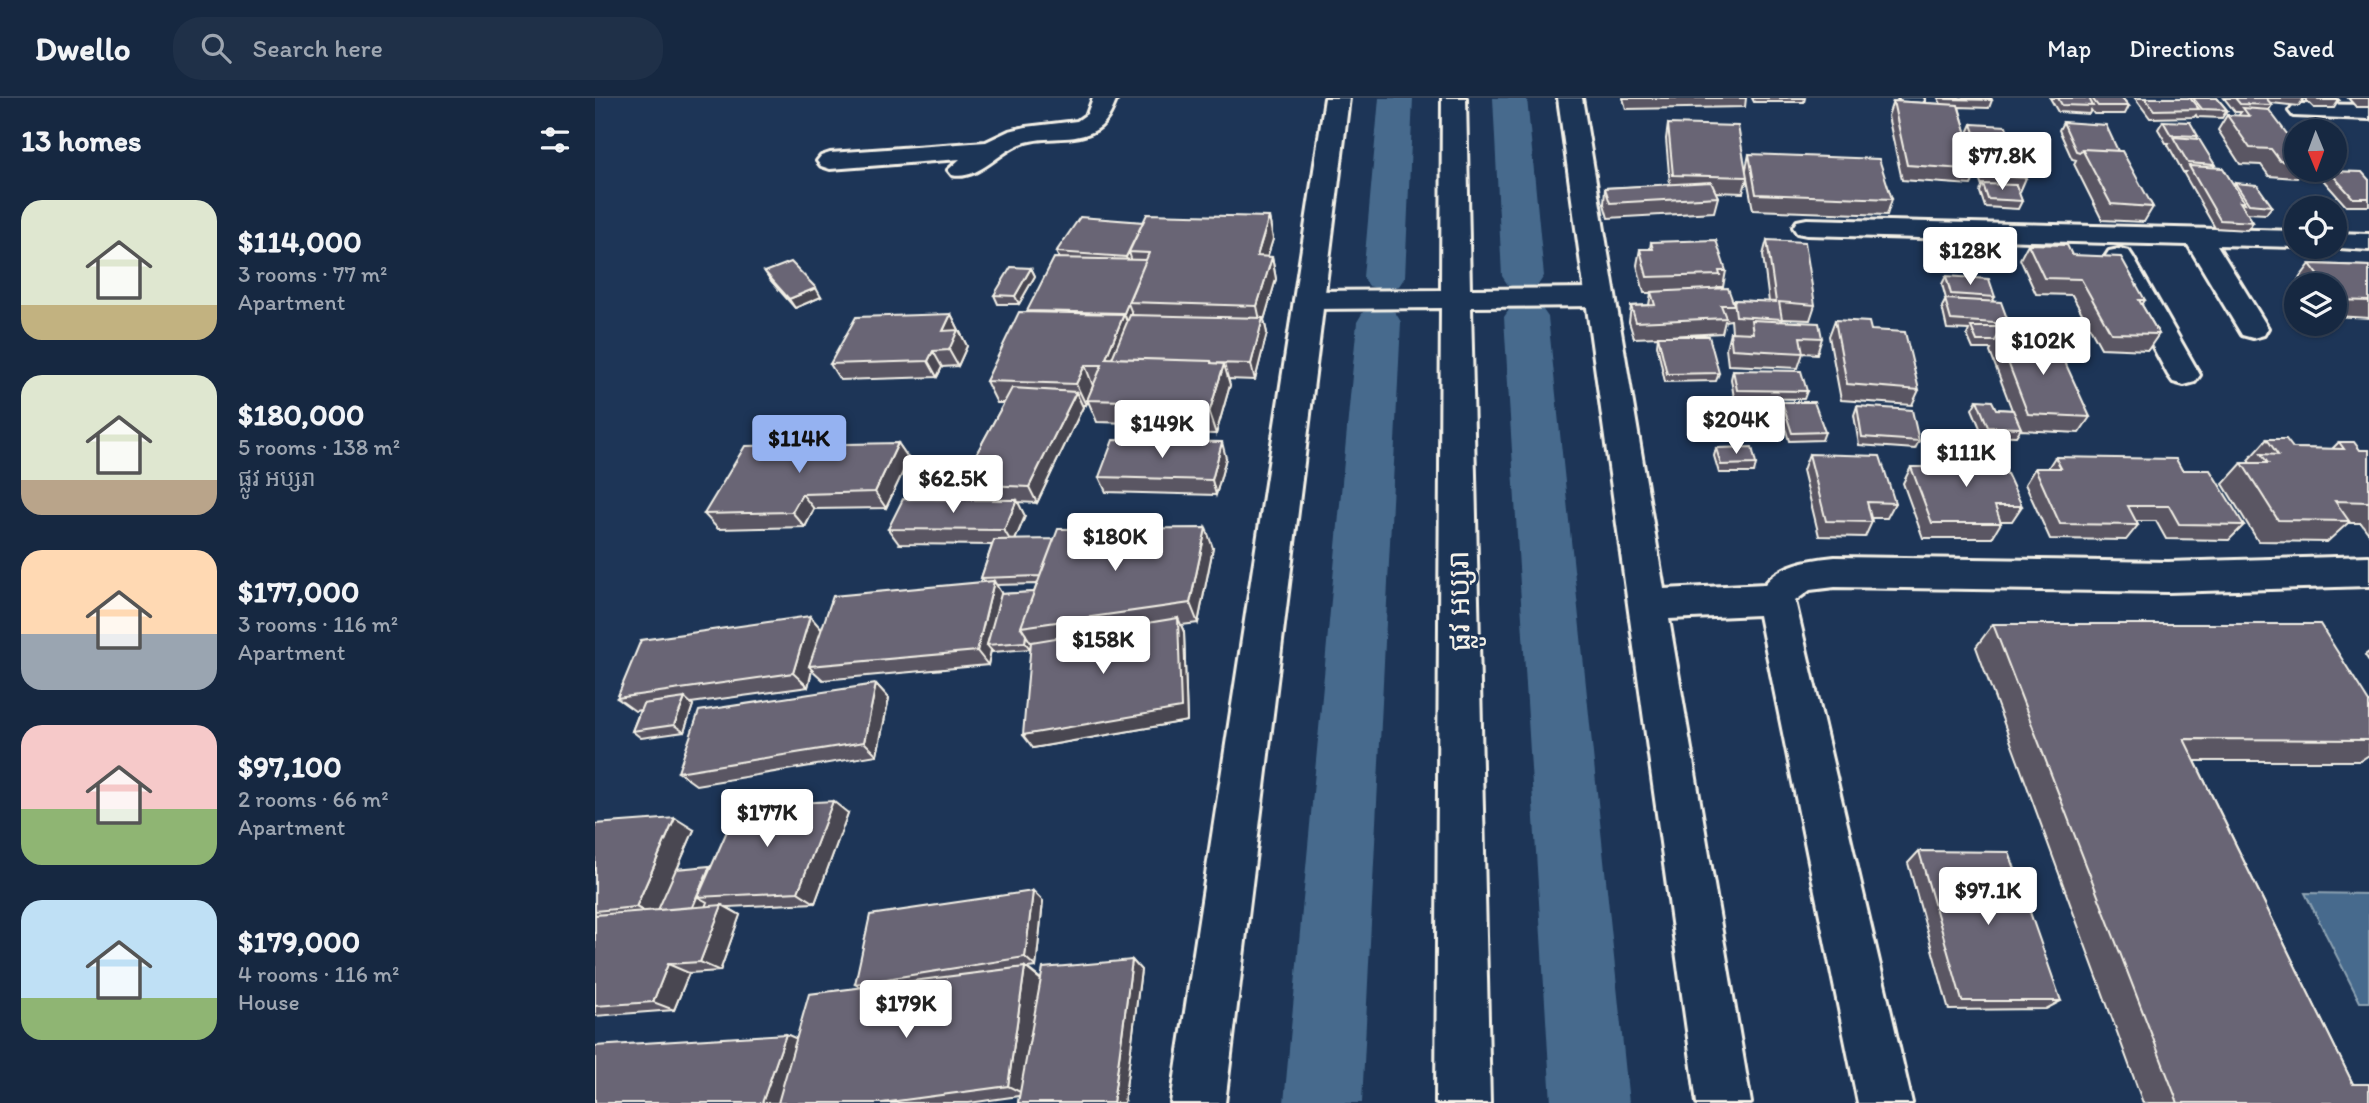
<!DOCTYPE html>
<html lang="en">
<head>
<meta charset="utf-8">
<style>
	:root { --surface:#162841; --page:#1f3048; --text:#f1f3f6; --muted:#9ea6b1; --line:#35445a; --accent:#95b2f1 }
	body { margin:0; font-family:Itim,"Noto Sans Khmer",sans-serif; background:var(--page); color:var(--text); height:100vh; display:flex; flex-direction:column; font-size:26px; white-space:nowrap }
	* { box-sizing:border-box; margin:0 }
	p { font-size:23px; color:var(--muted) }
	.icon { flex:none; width:38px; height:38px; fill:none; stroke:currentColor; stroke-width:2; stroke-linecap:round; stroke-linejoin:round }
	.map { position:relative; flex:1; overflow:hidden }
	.panel { display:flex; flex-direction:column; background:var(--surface); width:595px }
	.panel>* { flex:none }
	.needle { width:46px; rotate:179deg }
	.tools { position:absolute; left:1689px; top:21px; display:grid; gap:14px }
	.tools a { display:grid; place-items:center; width:63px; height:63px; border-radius:50%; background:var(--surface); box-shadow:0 2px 5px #0004,0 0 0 2px var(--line); font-size:35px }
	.price { position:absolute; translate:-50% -60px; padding:0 16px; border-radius:7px; background:#fff; color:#222; font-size:23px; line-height:46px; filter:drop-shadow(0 2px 4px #0008) }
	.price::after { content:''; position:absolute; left:50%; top:42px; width:21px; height:16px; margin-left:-10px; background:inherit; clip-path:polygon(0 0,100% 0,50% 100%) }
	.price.current { background:var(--accent); color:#111 }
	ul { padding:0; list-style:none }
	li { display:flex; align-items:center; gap:21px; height:175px; padding:0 21px }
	li span { display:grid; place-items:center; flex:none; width:196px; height:140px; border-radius:21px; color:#555 }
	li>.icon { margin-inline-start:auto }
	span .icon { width:84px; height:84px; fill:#fffc; stroke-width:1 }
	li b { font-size:30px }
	h2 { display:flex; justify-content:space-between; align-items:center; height:84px; padding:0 21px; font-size:30px }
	header { display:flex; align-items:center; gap:42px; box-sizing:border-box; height:98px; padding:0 35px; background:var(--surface); border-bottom:2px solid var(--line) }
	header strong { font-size:33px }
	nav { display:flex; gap:38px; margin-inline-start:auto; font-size:24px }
	.search { width:490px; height:63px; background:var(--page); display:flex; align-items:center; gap:18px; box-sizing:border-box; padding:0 24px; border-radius:28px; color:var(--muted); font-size:26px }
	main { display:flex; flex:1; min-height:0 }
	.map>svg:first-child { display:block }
</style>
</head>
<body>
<header>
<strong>Dwello</strong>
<div class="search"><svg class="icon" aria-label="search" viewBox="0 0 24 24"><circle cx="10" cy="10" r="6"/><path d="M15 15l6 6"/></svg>Search here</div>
<nav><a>Map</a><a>Directions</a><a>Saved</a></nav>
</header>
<main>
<section class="panel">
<h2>13 homes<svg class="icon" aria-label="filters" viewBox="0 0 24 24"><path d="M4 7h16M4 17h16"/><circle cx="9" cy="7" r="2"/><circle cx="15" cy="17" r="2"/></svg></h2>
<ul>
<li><span style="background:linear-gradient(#dfe7d0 75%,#c2b280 0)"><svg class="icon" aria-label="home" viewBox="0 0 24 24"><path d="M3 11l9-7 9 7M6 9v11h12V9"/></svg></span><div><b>$114,000</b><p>3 rooms · 77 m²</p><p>Apartment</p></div></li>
<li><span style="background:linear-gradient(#dfe7d0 75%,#b9a48a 0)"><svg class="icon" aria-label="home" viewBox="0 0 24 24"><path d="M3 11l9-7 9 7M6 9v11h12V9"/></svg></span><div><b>$180,000</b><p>5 rooms · 138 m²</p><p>ផ្លូវ អប្សរា</p></div></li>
<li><span style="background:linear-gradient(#ffd9b3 60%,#9aa5b1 0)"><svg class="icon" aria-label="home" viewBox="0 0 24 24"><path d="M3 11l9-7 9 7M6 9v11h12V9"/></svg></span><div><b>$177,000</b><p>3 rooms · 116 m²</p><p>Apartment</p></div></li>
<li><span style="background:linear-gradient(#f6c9c9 60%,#8fb573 0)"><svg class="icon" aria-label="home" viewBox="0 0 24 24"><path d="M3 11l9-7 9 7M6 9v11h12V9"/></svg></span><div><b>$97,100</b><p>2 rooms · 66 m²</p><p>Apartment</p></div></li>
<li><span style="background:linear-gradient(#bfe0f5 70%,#8fb573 0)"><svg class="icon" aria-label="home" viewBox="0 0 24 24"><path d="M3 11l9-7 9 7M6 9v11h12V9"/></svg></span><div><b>$179,000</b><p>4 rooms · 116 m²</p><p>House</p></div></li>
</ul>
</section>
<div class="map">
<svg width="1774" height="1005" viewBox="0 0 1774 1005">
	<rect width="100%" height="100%" fill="#1d3557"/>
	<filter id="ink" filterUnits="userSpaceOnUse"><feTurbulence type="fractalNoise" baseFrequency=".0143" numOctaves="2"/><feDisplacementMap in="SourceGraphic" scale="14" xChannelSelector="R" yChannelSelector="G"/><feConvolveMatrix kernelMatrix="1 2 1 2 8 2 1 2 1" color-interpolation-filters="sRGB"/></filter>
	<g filter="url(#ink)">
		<path fill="#466b8d" stroke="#8ca1b1" stroke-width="2" d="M1710,795L1774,796V904H1765Z"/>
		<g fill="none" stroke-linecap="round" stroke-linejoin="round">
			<path fill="#466b8d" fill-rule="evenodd" d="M784,0H818L810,179L804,188L789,192L774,188L768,179Z
				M898,0H932L949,178L943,187L928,191L913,187L907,178Z
				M931,205L946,209L953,219L1034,1005H956L909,219L916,209Z
				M784,210L800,214L806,224L767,1005H689L762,224L768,214Z"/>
			<defs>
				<path id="minor" d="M498,0H522C517,13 511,28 497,34C474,45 446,36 423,47C402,56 381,83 357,77L353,72L365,61L235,71L226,68L222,63L226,58L235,55L391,44L414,33L431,29L482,23L492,16Z
					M730,0H754L630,1005H576Z
					M963,0H987L1069,491L1170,486C1187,465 1214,462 1240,459L1573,464L1774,458V488L1573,494L1240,489L1215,492L1200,503L1317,1005H1263L1164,517L1074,521L1156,1005H1102Z
					M1304,0H1328L1329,2L1325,7H1309Z
					M1706,6L1774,7V21L1698,18L1694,13L1698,8Z
					M1212,121L1701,133V149H1703H1701L1622,147L1673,230L1669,237L1658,240L1647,237L1593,147L1212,137L1202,135L1198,129L1202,123Z
					M1740,135L1774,136V152L1730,149H1740Z
					M1524,151L1534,153L1538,159L1605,277L1600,284L1589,287L1578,284L1573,277L1510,159L1514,153Z"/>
				<path id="major" d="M847,0H871L875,191L1005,190L1015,193L1020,199L1015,205L1005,208L876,209L895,1005H841L846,210L714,211L704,208L699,202L704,196L714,193L846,192Z"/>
			</defs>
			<use href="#minor" stroke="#f4f1e8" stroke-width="6"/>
			<use href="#major" stroke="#f4f1e8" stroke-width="6"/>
			<use href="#minor" fill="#1d3557" fill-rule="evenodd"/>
			<use href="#major" fill="#1d3557" fill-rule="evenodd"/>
		</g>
		<path fill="#5a5764" stroke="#f4f1e8" stroke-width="2" fill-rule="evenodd" d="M1028,0H1151L1150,9L1031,11Z
			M1157,0H1210L1209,4H1159Z
			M1343,0H1396L1397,2L1394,10L1364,9L1372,37L1377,26L1431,80L1424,96L1427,103L1423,111L1390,109L1385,94L1387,88L1382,74L1376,87L1307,82L1293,18L1298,3L1346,6Z
			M1455,0H1527L1534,8L1530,16H1499L1496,12L1494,16L1463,14Z
			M1540,0H1622L1632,12L1627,20L1602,19L1601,17L1599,19L1555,20Z
			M1629,0H1742L1744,2L1739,10H1719L1709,0L1704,8L1676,5L1677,7L1674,12L1701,64V72H1708L1702,80L1674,78L1666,67L1645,66L1623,32L1632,17L1643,18L1646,14H1640Z
			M1753,0H1774V9H1761Z
			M1568,23L1603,38L1602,41L1620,67L1618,70L1639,88L1640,85L1677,108L1671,116L1652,115L1658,124L1652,132L1620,130L1589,76L1591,74H1588L1573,47L1574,45H1571L1563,31Z
			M1468,24L1523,53L1558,109L1549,124L1507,122L1479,66L1481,62L1477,61L1464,32Z
			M1073,26L1151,71L1154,56L1297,101L1292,117L1158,112L1152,80L1148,95L1120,94L1123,99L1119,114L1013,120L1009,106L1010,90L1075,87L1071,41Z
			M1734,73L1774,82V108H1751L1728,82Z
			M674,119L678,141L672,159H677L681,181L669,222L672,235L660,282L633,281L635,287L621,336L573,335L570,326L502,324L493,303L491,307H487L488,309L442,405L422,404L430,418L420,442L618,450L603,525L586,527L589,534L592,623L438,650L436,547L435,551L398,554L396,552L393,567L228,582L217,572L213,589L96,605L98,607L89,634L46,640L37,633L45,612L40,613L22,600L227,531L389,484L386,480L397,447L304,446L293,431L397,402L374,401L365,386L409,305H402L391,283L464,160L461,154L548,124ZM442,486L439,494L407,496L401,487Z
			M1172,142L1220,207L1215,222L1187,221L1186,223L1227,240L1222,256L1208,255L1203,270L1133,267L1131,250L1135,234H1137L1136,221V222L1130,223L1127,235L1072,238L1124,275L1121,283L1070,284L1062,247L1063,239L1039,240L1034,224L1036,208L1054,207L1056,195H1049L1042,167L1045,151H1055L1056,144L1131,173L1128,189H1123L1122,190L1139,205V202L1174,204L1168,157Z
			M1433,146L1477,157L1550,202L1547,207L1564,236L1553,252L1506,250L1477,197L1441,196L1425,161Z
			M1715,166L1774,168V220L1740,218V187H1707L1703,182Z
			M436,170L440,178L424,206H403L399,197Z
			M170,174L226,199L200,210L176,183Z
			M1351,178L1400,199L1397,204L1414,226L1410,234H1409L1410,238L1495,319L1484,335L1425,332L1421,338L1388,337L1377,311L1382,302L1401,311L1417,312L1395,254L1396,251H1378L1372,237L1374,232L1352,231L1347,209L1351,201L1347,186Z
			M356,216L372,248L363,268L347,269L342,279L245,282L235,266Z
			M1240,222L1276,232L1324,292L1317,307L1246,302L1234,238Z
			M1138,272L1212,293L1209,301L1139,300L1136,281Z
			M1187,304L1230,334L1227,342L1194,343L1185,312Z
			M1262,308L1324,343L1320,351L1264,347L1259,317Z
			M1672,341L1698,350L1737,351L1744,344L1765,352H1774V436L1766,425H1753L1732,444L1663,443L1628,386L1647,365H1655L1653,362Z
			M303,345L314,361L291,410L219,411L210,429L123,431L109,416Z
			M1121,350L1161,366L1159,375H1124L1119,358Z
			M1214,356L1300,405L1292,420H1276L1277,424L1270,439L1224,438L1208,372Z
			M1340,358L1427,408L1417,423H1406V425L1397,440H1328L1308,385L1316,369H1334Z
			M1460,359L1587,372L1649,427L1634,442L1571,441L1561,423H1541L1543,427L1531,442L1455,441L1430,386L1440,370H1453Z
			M631,360L621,397L511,394L504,379Z
			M1398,526L1774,604V657L1765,663H1600L1758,986L1774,1005H1548L1381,549Z
			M1774,554V563L1770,557Z
			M281,586L294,600L282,657L101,687L83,674Z
			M253,715L220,805L132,809L145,817L125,873L94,875L79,912L0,918V726L99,732L82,771L116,769Z
			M1324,753L1466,903L1451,911L1354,912L1313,765Z
			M438,793L448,803L441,869L432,870L446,881L537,862L546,872L529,1005H423L424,998L374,1005H0L201,940L266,890L260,886Z"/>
		<path fill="#4a4751" stroke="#f4f1e8" stroke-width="2" d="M674,119L678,141L666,180L662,158Z
			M534,154L539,170L536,175L531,159Z
			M677,159L681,181L669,222L672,235L660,282L656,266L666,227L662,208Z
			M436,170L440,178L424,206L420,198Z
			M221,190L226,199L200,210L194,201Z
			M533,205L539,221L535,231L529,215Z
			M356,216L372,248L363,268L354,252L348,233Z
			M529,216L537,238L527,263L511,260Z
			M338,253L347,269L342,279L333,263Z
			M629,266L635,287L621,336L614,315Z
			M490,267L498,288L491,307L481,286Z
			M481,294L488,309L442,405L434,389Z
			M627,344L631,360L621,397L617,382Z
			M303,345L314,361L291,410L280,394Z
			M207,396L219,411L210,429L197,414Z
			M422,402L430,418L418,447L409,432Z
			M611,430L618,450L603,525L595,505Z
			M399,483L408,498L392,547L396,552L393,567L382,553Z
			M215,518L228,533L214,568L217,572L213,589L198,575Z
			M583,520L589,534L592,623L438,650L428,637Z
			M431,537L436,545L435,551L430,544Z
			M281,586L294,600L282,657L269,644Z
			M90,600L98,607L89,634L79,627Z
			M238,703L253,715L220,805L203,794Z
			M80,720L99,732L61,820L41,809Z
			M115,768L125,774L103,799L112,804L107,817L97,811Z
			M438,793L448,803L441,869L430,859Z
			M127,807L145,817L125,873L105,864Z
			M537,862L546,872L529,1005H518Z
			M73,866L94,875L79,912L58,904Z
			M430,869L446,882L431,997L413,988Z
			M191,936L216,947L197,1005H167Z"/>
		<path fill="#696574" stroke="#f4f1e8" stroke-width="2" d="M1350,0H1396L1397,2L1351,1Z
			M1463,0H1494L1498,8L1467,7Z
			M1497,0H1527L1534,8H1503Z
			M1550,0H1595L1604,11L1559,12Z
			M1598,0H1622L1632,12L1607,11Z
			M1640,0H1671L1677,7L1645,6Z
			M1722,0H1742L1744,2H1724Z
			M1298,3L1363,7L1383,72L1312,67Z
			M1648,10L1674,12L1701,48V64L1685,63L1676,51L1655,50L1632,17L1654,18Z
			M1568,23L1595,24L1603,38L1576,37Z
			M1468,24L1511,27L1523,53L1487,51L1485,54L1481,53Z
			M1073,26L1143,28L1152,79L1078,77Z
			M1377,26L1411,28L1431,80L1395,78Z
			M1578,39L1604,41L1620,67L1593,65Z
			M1487,51L1527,53L1558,109L1516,106Z
			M1154,56L1284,61L1297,101L1161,96Z
			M1594,68L1628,70L1650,105L1645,104L1658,124L1625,122Z
			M1734,73L1767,74L1774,82V100H1758Z
			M1116,84L1123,99L1015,105L1010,90Z
			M1640,85L1662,87L1677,108L1654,106Z
			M1388,86L1421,87L1427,103L1393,101Z
			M552,116L674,119L662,158L677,159L662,208L533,204L554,155L534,154Z
			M485,119L548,124L531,159L461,154Z
			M1121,142L1131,173H1124L1125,177L1052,179L1045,151H1058L1056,144Z
			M1172,142L1210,144L1220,207L1184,204L1187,221L1141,218L1139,202L1181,204Z
			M1433,146L1472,147L1477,157L1526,159L1550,202H1544L1564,236L1516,235L1486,181L1449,180Z
			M459,160L551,162L529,215L432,213Z
			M196,164L221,190L194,201L170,174Z
			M1715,166L1774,168V203L1742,202L1740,199V187H1731Z
			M416,169L436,170L420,198L399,197Z
			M1351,178L1394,181L1400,199L1356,196Z
			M1133,190L1139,207H1126L1131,220L1041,224L1036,208L1060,207L1056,194Z
			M1350,201L1406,204L1414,226L1356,222Z
			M424,214L529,216L511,260L616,263V265L629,266L614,315L566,313L569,304L492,302L507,267H490L481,286L391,283Z
			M356,216L348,233L363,232L354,252L338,253L333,263L235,266L261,219Z
			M535,217L668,220L656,266L617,265L616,263L517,260Z
			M1156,222L1224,225L1227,240L1205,239L1208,255L1137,251L1135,234L1158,235Z
			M1240,222L1274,224L1276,232L1310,234L1324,292L1252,286Z
			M1376,229H1406L1410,238H1403L1400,243H1382Z
			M1063,238H1114L1124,275L1072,276Z
			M1403,238L1459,240L1495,319L1433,316Z
			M1138,272L1206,273L1212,293L1142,292Z
			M417,290L481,294L434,389L365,386Z
			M1382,302L1397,303L1401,311L1418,312L1426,330L1393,329Z
			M1187,304H1219L1230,334L1197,335Z
			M1262,308L1317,312L1324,343L1267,339Z
			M1672,341H1691L1698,350L1749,351L1744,344H1759L1765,352H1774V404L1740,403L1754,423L1683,422L1647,365H1673L1666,356L1683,357Z
			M518,342L627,344L617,382L504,379Z
			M303,345L280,394L207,396L197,414L109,416L150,348Z
			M1157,349L1161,366L1126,367L1121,350Z
			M1214,356L1285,358L1300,405L1272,404L1277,424L1231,423Z
			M1340,358H1404L1427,408H1400L1406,425H1337L1316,369H1344Z
			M1460,359L1581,361L1587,372H1615L1649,427L1584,426L1574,408H1533L1543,427L1465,426L1440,370H1466Z
			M308,401L422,402L409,432L293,431Z
			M611,430L595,505L426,529L463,431Z
			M459,441L445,478L386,480L399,442Z
			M399,483L382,553L214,568L238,498Z
			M439,494L426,529L431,537L430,544L392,547L406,496Z
			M215,518L198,575L22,600L46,542Z
			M583,520L586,610L428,637L436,544Z
			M1398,526H1725L1774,604V642L1589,641L1758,986H1774V1005H1583Z
			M281,586L269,644L83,674L104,613Z
			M90,600L79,627L37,633L48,606Z
			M238,703L203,794L103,799L143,708Z
			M80,720L41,809L0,813V726Z
			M1324,753L1414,754L1466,903H1367Z
			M115,768L97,809L63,812L81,771Z
			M438,793L430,859L260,886L275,817Z
			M127,807L105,864L73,866L58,904L0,908V817Z
			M537,862L518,1005H423L448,870Z
			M430,869L413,988L287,1005H183L214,896Z
			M191,936L167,1005H0V948Z"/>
	</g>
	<g text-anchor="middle" stroke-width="6" stroke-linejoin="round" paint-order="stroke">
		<g font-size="30" fill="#f4f1e8" stroke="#1d3557">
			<text transform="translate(864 503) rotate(-91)" y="10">ផ្លូវ អប្សរា</text>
		</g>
	</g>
</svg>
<div class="tools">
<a><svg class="needle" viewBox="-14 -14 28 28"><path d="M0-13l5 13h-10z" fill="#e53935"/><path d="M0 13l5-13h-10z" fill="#9ea6b1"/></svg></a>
<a><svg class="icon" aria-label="locate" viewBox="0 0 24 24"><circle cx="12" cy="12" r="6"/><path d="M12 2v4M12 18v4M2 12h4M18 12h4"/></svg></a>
<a><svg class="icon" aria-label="layers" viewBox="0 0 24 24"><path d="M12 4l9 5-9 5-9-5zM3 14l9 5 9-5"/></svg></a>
</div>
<b class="price" style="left:1407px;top:94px">$77.8K</b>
<b class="price" style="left:1375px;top:189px">$128K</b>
<b class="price" style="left:1448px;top:279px">$102K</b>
<b class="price" style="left:1141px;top:358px">$204K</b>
<b class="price" style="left:567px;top:362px">$149K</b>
<b class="price current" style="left:204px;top:377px">$114K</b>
<b class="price" style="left:1371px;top:391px">$111K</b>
<b class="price" style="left:358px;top:417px">$62.5K</b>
<b class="price" style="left:520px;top:475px">$180K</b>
<b class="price" style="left:508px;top:578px">$158K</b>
<b class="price" style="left:172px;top:751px">$177K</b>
<b class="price" style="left:1393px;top:829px">$97.1K</b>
<b class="price" style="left:311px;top:942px">$179K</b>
</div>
</main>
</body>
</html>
